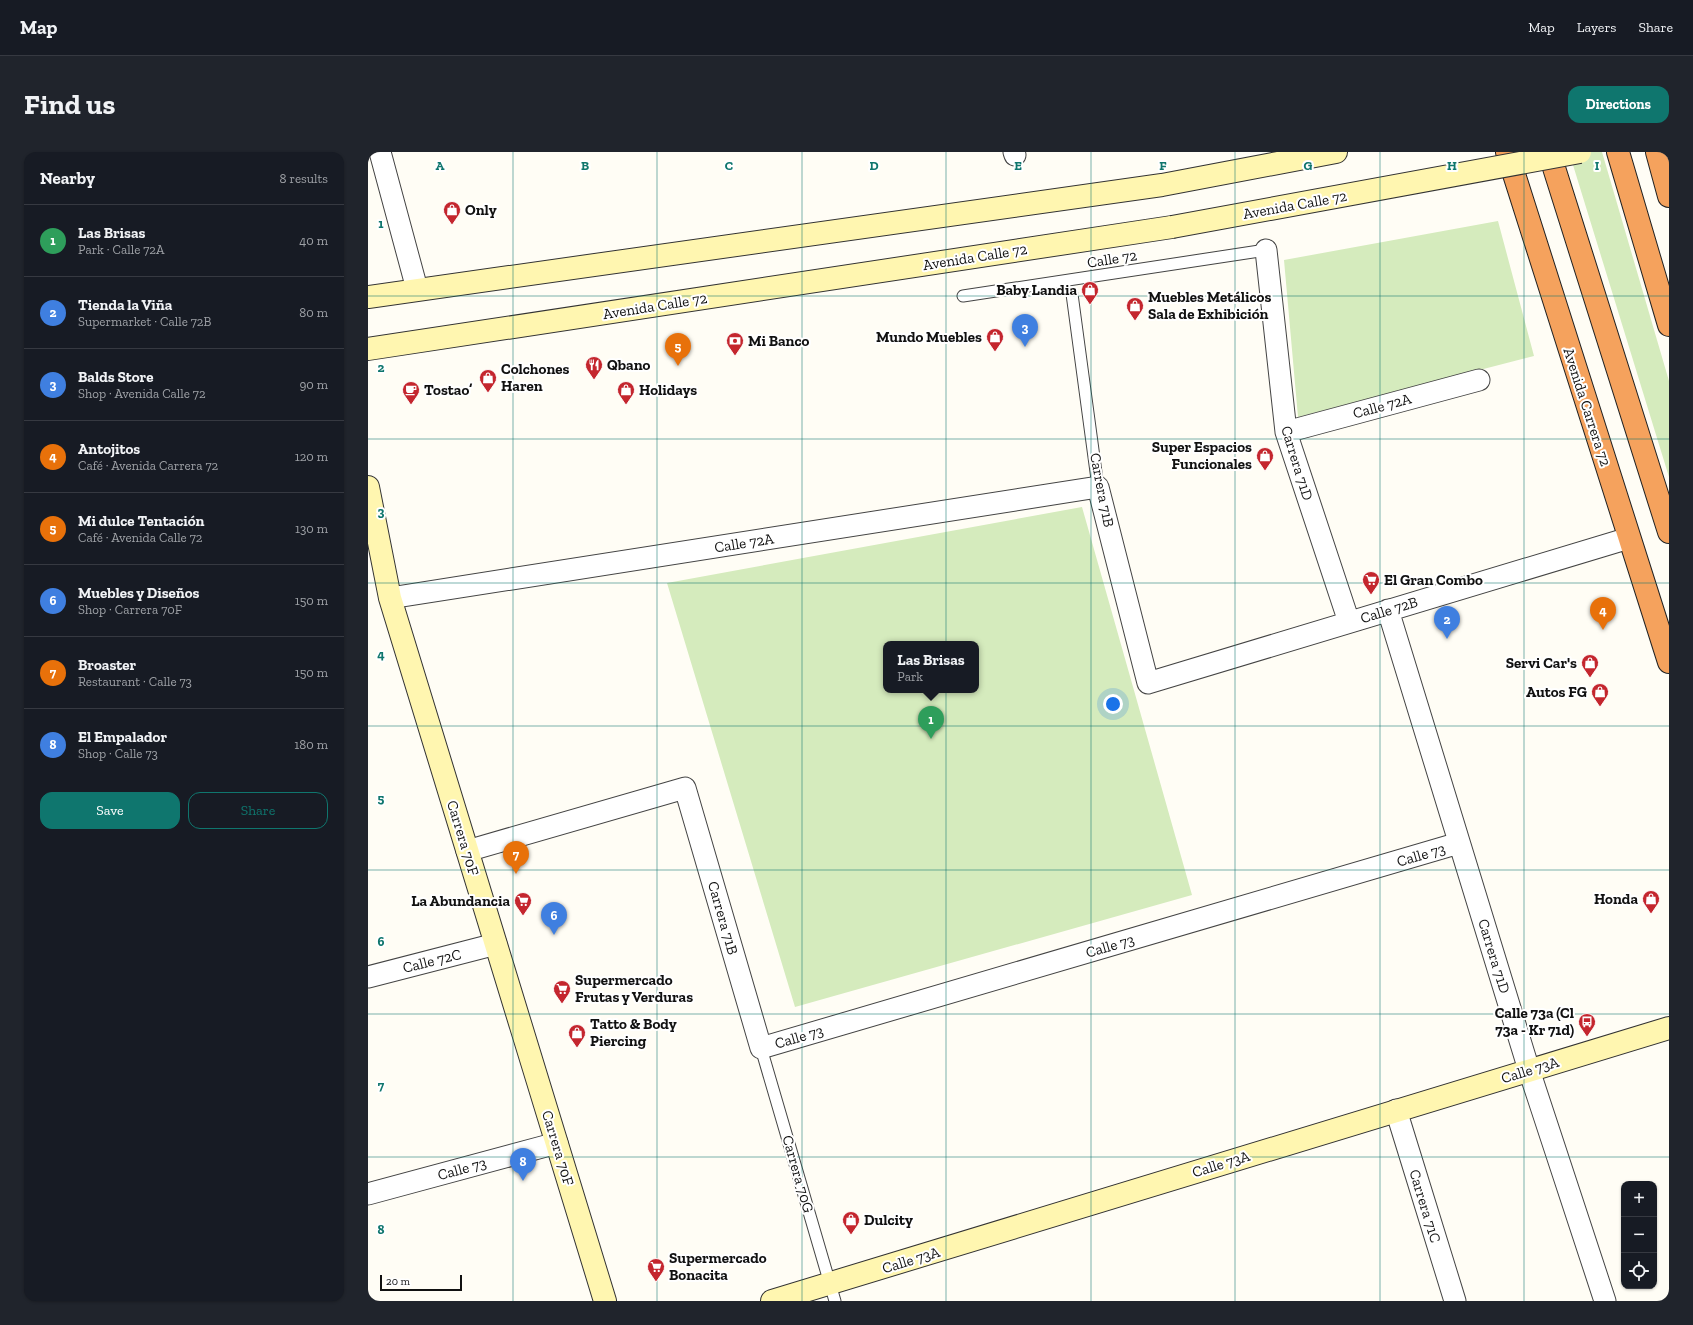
<!DOCTYPE html>
<html lang="en">
<head>
<meta charset="utf-8">
<style>
  body { margin:0; font-family:"Zilla Slab",serif; background:#20242c; color:#f1f3f6 }
  .controls { position:absolute; right:12px; bottom:12px; display:grid; overflow:hidden; border-radius:8px; box-shadow:0 1px 3px #0004 }
  .controls button { width:36px; height:36px; display:grid; place-items:center; padding:0; border:0; border-bottom:1px solid #363941; background:#171b24; color:#f1f3f6; font:20px sans-serif }
  .scale { position:absolute; left:12px; bottom:10px; width:82px; box-sizing:border-box; padding-left:4px; border:2px solid #111; border-top:0; font-size:11px; line-height:14px; white-space:nowrap; color:#111; -webkit-text-stroke:3px #fff; paint-order:stroke }
  .you { position:absolute; left:745px; top:552px; width:14px; height:14px; margin:-10px; border:3px solid #fff; border-radius:50%; background:#1a73e8; box-shadow:0 0 0 6px #1a73e833 }
  .badge { display:grid; place-items:center; width:26px; height:26px; border-radius:50%; background:#0f766e; color:#fff; font-size:13px; font-weight:700 }
  .pin { position:absolute; translate:-50% -33px; filter:drop-shadow(0 1px 2px #0008) }
  .pin::after { content:''; position:absolute; top:21px; width:14px; height:12px; background:inherit; clip-path:polygon(0 0,100% 0,50% 100%) }
  .popup { position:absolute; left:515px; top:489px; width:96px; height:52px; box-sizing:border-box; display:grid; place-content:center; border-radius:8px; background:#171b24; filter:drop-shadow(0 1px 3px #0005); font-size:13px; white-space:nowrap; color:#9ea1a6 }
  .popup b { font-size:15px; color:#f1f3f6 }
  .popup::after { content:''; position:absolute; left:50%; top:100%; margin-left:-8px; border:8px solid transparent; border-top-color:#171b24 }
  .list { margin:0; padding:0; list-style:none }
  h2 { display:flex; justify-content:space-between; align-items:center; height:52px; margin:0; padding:0 16px; font-size:17px }
  h2 small { font-size:13px; font-weight:400; color:#9ea1a6 }
  .list li { display:grid; grid-template-columns:26px 1fr auto; gap:12px; align-items:center; box-sizing:border-box; height:72px; padding:0 16px; border-top:1px solid #363941 }
  .list b { display:block; font-size:15px; white-space:nowrap }
  .list p { margin:0; font-size:13px; white-space:nowrap; color:#9ea1a6 }
  .list em { font-size:13px; font-style:normal; color:#9ea1a6 }
  .actions { display:flex; gap:8px; padding:12px 16px }
  .actions a { flex:1; padding:9px 0; border:1px solid #0f766e; border-radius:12px; text-align:center; font-size:14px; color:#0f766e }
  .actions .main { background:#0f766e; color:#fff }
  .icon { flex:none; width:22px; height:22px; fill:none; stroke:currentColor; stroke-width:2; stroke-linecap:round; stroke-linejoin:round }
  .map { position:relative; flex:none; width:1301px; height:1149px; overflow:hidden; border-radius:12px }
  header { display:flex; align-items:center; gap:24px; box-sizing:border-box; height:56px; padding:0 20px; background:#171b24; border-bottom:1px solid #363941 }
  header strong { font-size:19px }
  nav { display:flex; gap:22px; margin-inline-start:auto; font-size:14px }
  .intro { display:flex; align-items:center; justify-content:space-between; box-sizing:border-box; height:96px; padding:0 24px }
  h1 { margin:0; font-size:28px }
  .button { padding:10px 18px; border-radius:12px; background:#0f766e; color:#fff; font-size:14px; font-weight:700 }
  main { display:flex; gap:24px; padding:0 24px }
  aside { flex:1; background:#171b24; border-radius:12px; box-shadow:0 1px 3px #0004 }
  .map>svg:first-child { display:block }
  .green { fill:#d5ebbd; fill-rule:evenodd }
  .lines { fill:none; stroke-linecap:round; stroke-linejoin:round }
  .lane-casing { stroke:#444; stroke-width:13 }
  .street-casing { stroke:#444; stroke-width:23 }
  .secondary-casing { stroke:#333; stroke-width:24 }
  .highway-casing { stroke:#222; stroke-width:24 }
  .lane { stroke:#fff; stroke-width:11 }
  .street { stroke:#fff; stroke-width:21 }
  .secondary { stroke:#fff6b0; stroke-width:22 }
  .highway { stroke:#f5a25d; stroke-width:22 }
  .secondary-bridge-casing { stroke:#333; stroke-width:24; stroke-linecap:butt }
  .secondary-bridge { stroke:#fff6b0; stroke-width:22 }
  .grid { fill:none; stroke:#0f766e; stroke-width:1; stroke-opacity:0.55 }
  .labels { text-anchor:middle; stroke-width:4; stroke-linejoin:round; paint-order:stroke }
  .street-label { font-size:15px; fill:#111; stroke:#fff }
  .poi-label { font-size:15px; font-weight:bold; fill:#111; stroke:#fff; text-anchor:start }
  .grid-label { font-size:13px; text-anchor:middle; font-weight:bold; fill:#0f766e; stroke:#fff; stroke-width:4; stroke-linejoin:round; paint-order:stroke }
</style>
</head>
<body>
<header>
<strong>Map</strong>
<nav><a>Map</a><a>Layers</a><a>Share</a></nav>
</header>
<div class="intro"><h1>Find us</h1><a class="button">Directions</a></div>
<main>
<aside>
<h2>Nearby<small>8 results</small></h2>
<ul class="list">
<li><span class="badge" style="background:#2e9e5b">1</span><div><b>Las Brisas</b><p>Park · Calle 72A</p></div><em>40 m</em></li>
<li><span class="badge" style="background:#3f7fe0">2</span><div><b>Tienda la Viña</b><p>Supermarket · Calle 72B</p></div><em>80 m</em></li>
<li><span class="badge" style="background:#3f7fe0">3</span><div><b>Balds Store</b><p>Shop · Avenida Calle 72</p></div><em>90 m</em></li>
<li><span class="badge" style="background:#e8710a">4</span><div><b>Antojitos</b><p>Café · Avenida Carrera 72</p></div><em>120 m</em></li>
<li><span class="badge" style="background:#e8710a">5</span><div><b>Mi dulce Tentación</b><p>Café · Avenida Calle 72</p></div><em>130 m</em></li>
<li><span class="badge" style="background:#3f7fe0">6</span><div><b>Muebles y Diseños</b><p>Shop · Carrera 70F</p></div><em>150 m</em></li>
<li><span class="badge" style="background:#e8710a">7</span><div><b>Broaster</b><p>Restaurant · Calle 73</p></div><em>150 m</em></li>
<li><span class="badge" style="background:#3f7fe0">8</span><div><b>El Empalador</b><p>Shop · Calle 73</p></div><em>180 m</em></li>
</ul>
<div class="actions"><a class="main">Save</a><a>Share</a></div>
</aside>
<div class="map">
<svg width="1301" height="1149" viewBox="0 0 1301 1149">
  <rect width="100%" height="100%" fill="#fffdf5"/>
  <path class="green" d="M 1201,0 L 1234,0 L 1301,229 L 1301,325 Z
    M 1130,69 L 1166,204 L 930,265 L 916,108 Z
    M 714,355 L 824,743 L 427,855 L 299,431 ZM 518,492 L 608,492 L 608,538 L 518,538 Z"/>
  <g class="lines">
    <defs>
      <path id="lane" d="M 704,142 L 730,335
        M 595,144 L 898,98
        M 393,896 L 467,1149"/>
      <path id="street" d="M 12,0 L 49,137
        M 646,0 L 647,3
        M 898,98 L 918,280 L 981,470
        M 918,280 L 1111,228
        M 22,446 L 730,335 L 780,531 L 1261,386
        M 1020,458 L 1161,918 L 1237,1149
        M 99,699 L 317,636 L 393,896 L 1091,691
        M 0,825 L 128,792
        M 1028,958 L 1087,1149
        M 0,1042 L 189,991"/>
      <path id="secondary" d="M 0,145 L 794,33 L 968,0
        M 0,197 L 804,75
        M 0,335 L 22,446 L 237,1149
        M 404,1149 L 1301,876"/>
      <path id="highway" d="M 1139,0 L 1301,510
        M 1181,0 L 1301,380
        M 1250,0 L 1301,173
        M 1289,0 L 1301,44"/>
    </defs>
    <use href="#lane" class="lane-casing"/>
    <use href="#street" class="street-casing"/>
    <use href="#secondary" class="secondary-casing"/>
    <use href="#highway" class="highway-casing"/>
    <use href="#lane" class="lane"/>
    <use href="#street" class="street"/>
    <use href="#secondary" class="secondary"/>
    <use href="#highway" class="highway"/>
    <defs>
      <path id="secondary-bridge" d="M 804,75 L 1212,0"/>
    </defs>
    <use href="#secondary-bridge" class="secondary-bridge-casing"/>
    <use href="#secondary-bridge" class="secondary-bridge"/>
  </g>
  <path class="grid" d="M 145,0 L 145,1149M 289,0 L 289,1149M 434,0 L 434,1149M 578,0 L 578,1149M 723,0 L 723,1149M 867,0 L 867,1149M 1012,0 L 1012,1149M 1156,0 L 1156,1149M 0,144 L 1301,144M 0,287 L 1301,287M 0,431 L 1301,431M 0,574 L 1301,574M 0,718 L 1301,718M 0,862 L 1301,862M 0,1005 L 1301,1005"/>
  <defs>
    <symbol id="shop-pin" viewBox="-11 -11 22 30"><path d="M0 17L-7.5 6A9.5 9.5 0 1 1 7.5 6Z" fill="#c4262e" stroke="#fff"/><path d="M-5-2.5h2.3a2.7 3.5 0 0 1 5.4 0H5L5.5 6h-11ZM-1.5-2.5h3a1.5 2.3 0 0 0-3 0Z" fill="#fff"/></symbol>
    <symbol id="bank-pin" viewBox="-11 -11 22 30"><path d="M0 17L-7.5 6A9.5 9.5 0 1 1 7.5 6Z" fill="#c4262e" stroke="#fff"/><path d="M-6-4H6V4H-6ZM0-2.3a2.3 2.3 0 1 0 0 4.6a2.3 2.3 0 1 0 0-4.6Z" fill="#fff"/></symbol>
    <symbol id="restaurant-pin" viewBox="-11 -11 22 30"><path d="M0 17L-7.5 6A9.5 9.5 0 1 1 7.5 6Z" fill="#c4262e" stroke="#fff"/><path d="M-5-6h1v4h1v-4h1v4h1v-4h1v5L-1.5 .5V6h-2V.5L-5-1ZM5-6V6H3V1.5H1.5Q1.5-4 5-6Z" fill="#fff"/></symbol>
    <symbol id="cafe-pin" viewBox="-11 -11 22 30"><path d="M0 17L-7.5 6A9.5 9.5 0 1 1 7.5 6Z" fill="#c4262e" stroke="#fff"/><path d="M-5.5-4.5H6V0H3Q3 3.5 0 3.5H-2.5Q-5.5 3.5-5.5 0ZM3-3.2v2h1.7v-2ZM-6 4.5H4V6H-6Z" fill="#fff"/></symbol>
    <symbol id="supermarket-pin" viewBox="-11 -11 22 30"><path d="M0 17L-7.5 6A9.5 9.5 0 1 1 7.5 6Z" fill="#c4262e" stroke="#fff"/><path d="M-6-5.5h2.5l.6 2H6L4.5 2H-2.5L-4.4-4H-6ZM-1.5 3.2a1.3 1.3 0 1 0 .1 0ZM3 3.2a1.3 1.3 0 1 0 .1 0Z" fill="#fff"/></symbol>
    <symbol id="bus-pin" viewBox="-11 -11 22 30"><path d="M0 17L-7.5 6A9.5 9.5 0 1 1 7.5 6Z" fill="#c4262e" stroke="#fff"/><path d="M-5-6H5V4H4V6H2V4H-2V6H-4V4H-5ZM-3.5-4V0h7V-4ZM-3.5 1.2v1.5H-2V1.2ZM2 1.2v1.5H3.5V1.2Z" fill="#fff"/></symbol>
  </defs>
  <g fill-rule="evenodd">
    <use href="#shop-pin" x="74" y="48" width="20" height="27"/>
    <use href="#shop-pin" x="712" y="128" width="20" height="27"/>
    <use href="#shop-pin" x="757" y="144" width="20" height="27"/>
    <use href="#shop-pin" x="617" y="175" width="20" height="27"/>
    <use href="#bank-pin" x="357" y="179" width="20" height="27"/>
    <use href="#restaurant-pin" x="216" y="203" width="20" height="27"/>
    <use href="#shop-pin" x="110" y="216" width="20" height="27"/>
    <use href="#cafe-pin" x="33" y="228" width="20" height="27"/>
    <use href="#shop-pin" x="248" y="228" width="20" height="27"/>
    <use href="#shop-pin" x="887" y="294" width="20" height="27"/>
    <use href="#supermarket-pin" x="993" y="418" width="20" height="27"/>
    <use href="#shop-pin" x="1212" y="501" width="20" height="27"/>
    <use href="#shop-pin" x="1222" y="530" width="20" height="27"/>
    <use href="#shop-pin" x="1273" y="737" width="20" height="27"/>
    <use href="#supermarket-pin" x="145" y="739" width="20" height="27"/>
    <use href="#supermarket-pin" x="184" y="827" width="20" height="27"/>
    <use href="#bus-pin" x="1209" y="860" width="20" height="27"/>
    <use href="#shop-pin" x="199" y="871" width="20" height="27"/>
    <use href="#shop-pin" x="473" y="1058" width="20" height="27"/>
    <use href="#supermarket-pin" x="278" y="1105" width="20" height="27"/>
  </g>
  <g class="labels">
    <g class="street-label">
      <text transform="translate(927 53) rotate(-10)" y="5">Avenida Calle 72</text>
      <text transform="translate(607 105) rotate(-9)" y="5">Avenida Calle 72</text>
      <text transform="translate(744 107) rotate(-9)" y="5">Calle 72</text>
      <text transform="translate(287 154) rotate(-9)" y="5">Avenida Calle 72</text>
      <text transform="translate(1014 254) rotate(-15)" y="5">Calle 72A</text>
      <text transform="translate(1219 255) rotate(72)" y="5">Avenida Carrera 72</text>
      <text transform="translate(929 311) rotate(73)" y="5">Carrera 71D</text>
      <text transform="translate(734 338) rotate(79)" y="5">Carrera 71B</text>
      <text transform="translate(376 391) rotate(-9)" y="5">Calle 72A</text>
      <text transform="translate(1021 458) rotate(-17)" y="5">Calle 72B</text>
      <text transform="translate(95 686) rotate(73)" y="5">Carrera 70F</text>
      <text transform="translate(1053 703) rotate(-16)" y="5">Calle 73</text>
      <text transform="translate(355 766) rotate(74)" y="5">Carrera 71B</text>
      <text transform="translate(742 794) rotate(-16)" y="5">Calle 73</text>
      <text transform="translate(1126 804) rotate(73)" y="5">Carrera 71D</text>
      <text transform="translate(64 809) rotate(-14)" y="5">Calle 72C</text>
      <text transform="translate(431 885) rotate(-16)" y="5">Calle 73</text>
      <text transform="translate(1162 918) rotate(-17)" y="5">Calle 73A</text>
      <text transform="translate(190 996) rotate(73)" y="5">Carrera 70F</text>
      <text transform="translate(853 1012) rotate(-17)" y="5">Calle 73A</text>
      <text transform="translate(94 1017) rotate(-15)" y="5">Calle 73</text>
      <text transform="translate(430 1022) rotate(74)" y="5">Carrera 70G</text>
      <text transform="translate(1057 1054) rotate(73)" y="5">Carrera 71C</text>
      <text transform="translate(543 1108) rotate(-17)" y="5">Calle 73A</text>
    </g>
    <g class="poi-label">
      <text x="97" y="63">Only</text>
      <text x="709" y="143" text-anchor="end">Baby Landia</text>
      <text x="780" y="150">Muebles Metálicos<tspan x="780" dy="17">Sala de Exhibición</tspan></text>
      <text x="614" y="190" text-anchor="end">Mundo Muebles</text>
      <text x="380" y="194">Mi Banco</text>
      <text x="239" y="218">Qbano</text>
      <text x="133" y="222">Colchones<tspan x="133" dy="17">Haren</tspan></text>
      <text x="56" y="243">Tostao’</text>
      <text x="271" y="243">Holidays</text>
      <text x="884" y="300" text-anchor="end">Super Espacios<tspan x="884" dy="17">Funcionales</tspan></text>
      <text x="1016" y="433">El Gran Combo</text>
      <text x="1209" y="516" text-anchor="end">Servi Car's</text>
      <text x="1219" y="545" text-anchor="end">Autos FG</text>
      <text x="1270" y="752" text-anchor="end">Honda</text>
      <text x="142" y="754" text-anchor="end">La Abundancia</text>
      <text x="207" y="833">Supermercado<tspan x="207" dy="17">Frutas y Verduras</tspan></text>
      <text x="1206" y="866" text-anchor="end">Calle 73a (Cl<tspan x="1206" dy="17">73a - Kr 71d)</tspan></text>
      <text x="222" y="877">Tatto &amp; Body<tspan x="222" dy="17">Piercing</tspan></text>
      <text x="496" y="1073">Dulcity</text>
      <text x="301" y="1111">Supermercado<tspan x="301" dy="17">Bonacita</tspan></text>
    </g>
  </g>
  <g class="grid-label">
    <text x="72" y="18">A</text>
    <text x="217" y="18">B</text>
    <text x="361" y="18">C</text>
    <text x="506" y="18">D</text>
    <text x="650" y="18">E</text>
    <text x="795" y="18">F</text>
    <text x="940" y="18">G</text>
    <text x="1084" y="18">H</text>
    <text x="1229" y="18">I</text>
    <text x="13" y="76">1</text>
    <text x="13" y="220">2</text>
    <text x="13" y="364">3</text>
    <text x="13" y="507">4</text>
    <text x="13" y="651">5</text>
    <text x="13" y="794">6</text>
    <text x="13" y="938">7</text>
    <text x="13" y="1082">8</text>
  </g>
</svg>
<div class="controls">
<button>+</button>
<button>−</button>
<button><svg class="icon" aria-label="locate" viewBox="0 0 24 24"><circle cx="12" cy="12" r="6"/><path d="M12 2v4M12 18v4M2 12h4M18 12h4"/></svg></button>
</div>
<div class="scale">20 m</div>
<div class="you"></div>
<div class="pin badge" style="left:563px;top:587px;background:#2e9e5b">1</div>
<div class="popup"><b>Las Brisas</b>Park</div>
<div class="pin badge" style="left:1079px;top:487px;background:#3f7fe0">2</div>
<div class="pin badge" style="left:657px;top:195px;background:#3f7fe0">3</div>
<div class="pin badge" style="left:1235px;top:478px;background:#e8710a">4</div>
<div class="pin badge" style="left:310px;top:214px;background:#e8710a">5</div>
<div class="pin badge" style="left:186px;top:783px;background:#3f7fe0">6</div>
<div class="pin badge" style="left:148px;top:722px;background:#e8710a">7</div>
<div class="pin badge" style="left:155px;top:1029px;background:#3f7fe0">8</div>
</div>
</main>
</body>
</html>
